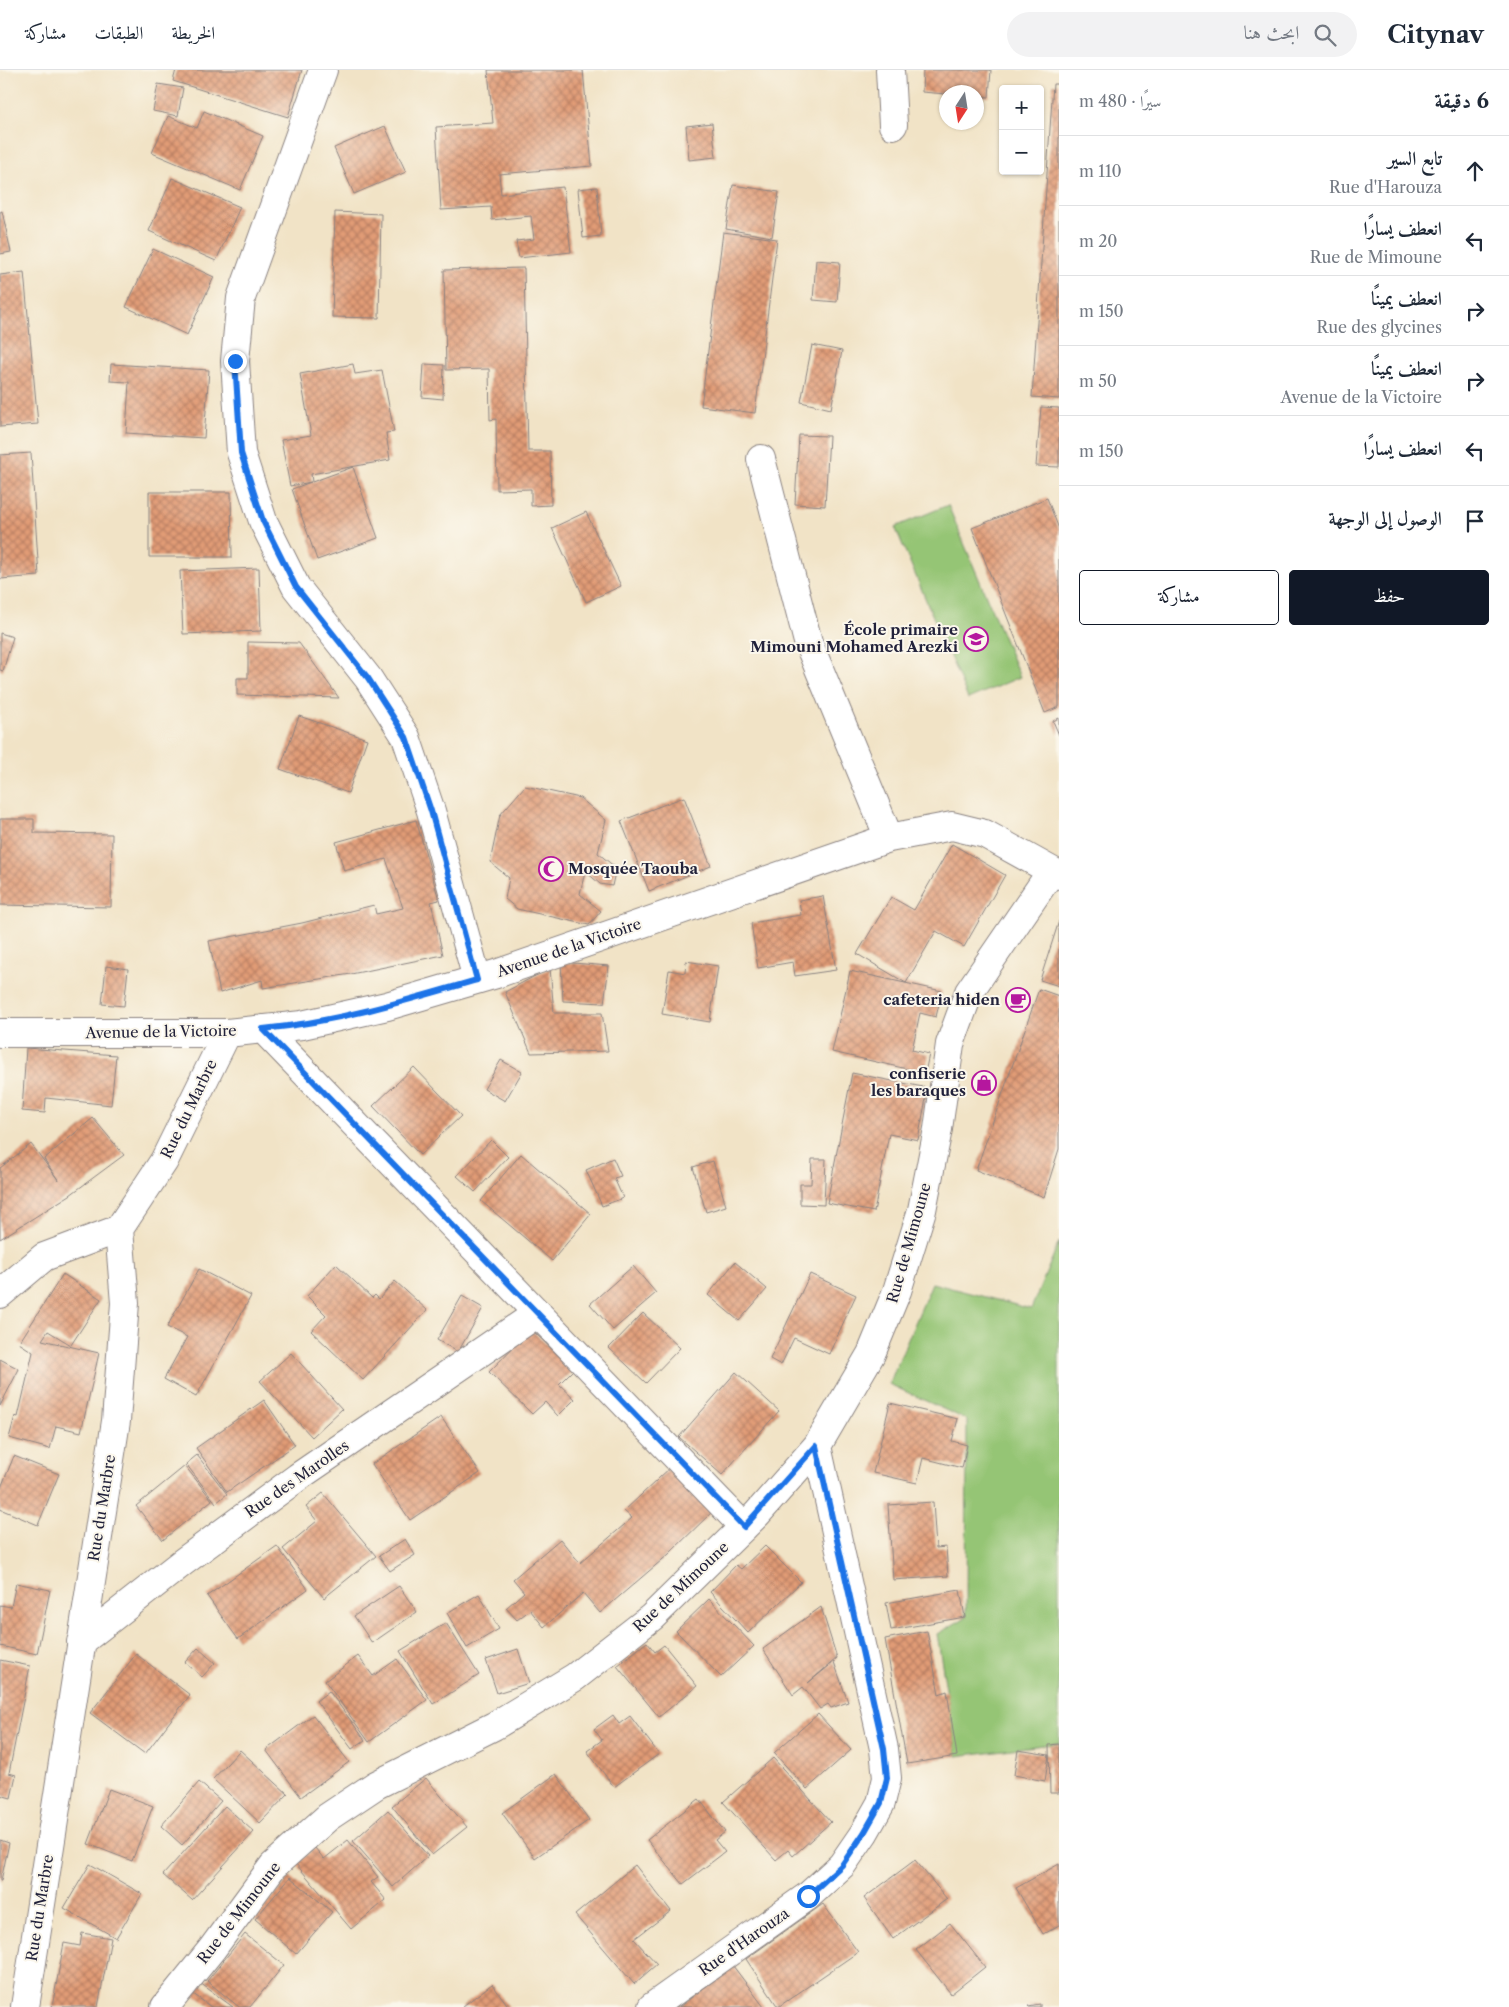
<!DOCTYPE html>
<html lang="ar">
<head>
<meta charset="utf-8">
<style>
  body { margin:0; font-family:"Libre Caslon Text",Amiri,serif; background:#f2f2f3; color:#1f2937; direction:rtl }
  .controls { position:absolute; right:15px; top:15px; display:grid; overflow:hidden; border-radius:5px; box-shadow:0 1px 4px #0004 }
  .controls button { width:45px; height:45px; display:grid; place-items:center; padding:0; border:0; border-bottom:1px solid #e0e1e3; background:#fff; color:#1f2937; font:25px sans-serif }
  .compass { position:absolute; left:939px; top:15px; width:45px; height:45px; border-radius:50%; background:#fff; box-shadow:0 1px 4px #0004; rotate:192deg }
  .stop { position:absolute; width:15px; height:15px; margin:-11px; border:4px solid #1a73e8; border-radius:50%; background:#fff }
  .stop.end { background:#1a73e8; border-color:#fff; box-shadow:0 1px 5px #0008 }
  .list { margin:0; padding:0; list-style:none }
  h2 { display:flex; justify-content:space-between; align-items:center; height:65px; margin:0; padding:0 20px; font-size:21px }
  h2 small { font-size:16px; font-weight:400; color:#747a83 }
  .list li { display:grid; grid-template-columns:32px 1fr auto; gap:15px; align-items:center; box-sizing:border-box; height:70px; padding:0 20px; border-top:1px solid #e0e1e3 }
  .list b { display:block; font-size:19px; white-space:nowrap }
  .list p { margin:0; font-size:16px; white-space:nowrap; color:#747a83 }
  .list em { font-size:16px; font-style:normal; color:#747a83 }
  .actions { display:flex; gap:10px; padding:15px 20px }
  .actions a { flex:1; padding:11px 0; border:1px solid #111827; border-radius:5px; text-align:center; font-size:18px; color:#111827 }
  .actions .main { background:#111827; color:#fff }
  .icon { flex:none; width:28px; height:28px; fill:none; stroke:currentColor; stroke-width:2; stroke-linecap:round; stroke-linejoin:round }
  .map { position:relative; flex:none; width:1059px; height:1937px; overflow:hidden; direction:ltr }
  header { display:flex; align-items:center; gap:30px; box-sizing:border-box; height:70px; padding:0 25px; background:#fff; border-bottom:1px solid #e0e1e3 }
  header strong { font-size:24px }
  nav { display:flex; gap:28px; margin-inline-start:auto; font-size:18px }
  .search { width:350px; height:45px; background:#f2f2f3; display:flex; align-items:center; gap:12px; box-sizing:border-box; padding:0 18px; border-radius:28px; color:#747a83; font-size:19px }
  main { display:flex }
  aside { flex:1; background:#fff }
  .map>svg:first-child { display:block }
  .pitch { fill:#95c574; stroke:#5c7458 }
  .building { fill:url(#building-cross-hatch) }
  .lines { fill:none; stroke-linecap:round; stroke-linejoin:round }
  .minor-casing { stroke:#8a8280; stroke-width:30 }
  .minor { stroke:#fff; stroke-width:28 }
  .route { stroke:#1a73e8; stroke-width:6 }
  .labels { text-anchor:middle; stroke-width:4; stroke-linejoin:round; paint-order:stroke }
  .poi-label { font-size:15px; font-weight:bold; fill:#22223b; stroke:#fbf7ec; text-anchor:end }
  .street-label { font-size:15px; fill:#22223b; stroke:#fbf7ec }
</style>
</head>
<body>
<header>
<strong>Citynav</strong>
<div class="search"><svg class="icon" aria-label="search" viewBox="0 0 24 24"><circle cx="10" cy="10" r="6"/><path d="M15 15l6 6"/></svg>ابحث هنا</div>
<nav><a>الخريطة</a><a>الطبقات</a><a>مشاركة</a></nav>
</header>
<main>
<aside>
<h2>6 دقيقة<small>سيرًا · 480 m</small></h2>
<ul class="list">
<li><svg class="icon" aria-label="ahead" viewBox="0 0 24 24"><path d="M12 20V5M6 11l6-6 6 6"/></svg><div><b>تابع السير</b><p>Rue d'Harouza</p></div><em>110 m</em></li>
<li><svg class="icon" aria-label="left" viewBox="0 0 24 24"><path d="M17 20v-9H6M10 6l-5 5 5 5"/></svg><div><b>انعطف يسارًا</b><p>Rue de Mimoune</p></div><em>20 m</em></li>
<li><svg class="icon" aria-label="right" viewBox="0 0 24 24"><path d="M7 20v-9h11M14 6l5 5-5 5"/></svg><div><b>انعطف يمينًا</b><p>Rue des glycines</p></div><em>150 m</em></li>
<li><svg class="icon" aria-label="right" viewBox="0 0 24 24"><path d="M7 20v-9h11M14 6l5 5-5 5"/></svg><div><b>انعطف يمينًا</b><p>Avenue de la Victoire</p></div><em>50 m</em></li>
<li><svg class="icon" aria-label="left" viewBox="0 0 24 24"><path d="M17 20v-9H6M10 6l-5 5 5 5"/></svg><div><b>انعطف يسارًا</b></div><em>150 m</em></li>
<li><svg class="icon" aria-label="arrive" viewBox="0 0 24 24"><path d="M6 21V4h12l-3 4 3 4H6"/></svg><div><b>الوصول إلى الوجهة</b></div></li>
</ul>
<div class="actions"><a class="main">حفظ</a><a>مشاركة</a></div>
</aside>
<div class="map">
<svg width="1059" height="1937" viewBox="0 0 1059 1937">
  <defs>
    <pattern id="building-cross-hatch" width="8" height="8" patternUnits="userSpaceOnUse" patternTransform="scale(1.25)"><rect width="8" height="8" fill="#e19b76"/><path d="M0 0l8 8M0 8l8-8" fill="none" stroke="#b67e62"/></pattern>
  </defs>
  <rect width="100%" height="100%" fill="#fbf7ec"/>
  <filter id="ink" filterUnits="userSpaceOnUse"><feTurbulence type="fractalNoise" baseFrequency=".02" numOctaves="2"/><feDisplacementMap in="SourceGraphic" scale="10" xChannelSelector="R" yChannelSelector="G"/><feConvolveMatrix kernelMatrix="1 2 1 2 8 2 1 2 1" color-interpolation-filters="sRGB"/></filter>
  <filter id="wash" filterUnits="userSpaceOnUse"><feTurbulence type="fractalNoise" baseFrequency=".0096" numOctaves="4" result="noise"/><feDisplacementMap in="SourceGraphic" scale="20" xChannelSelector="R" yChannelSelector="G"/><feGaussianBlur stdDeviation="1.12" result="paint"/><feColorMatrix in="noise" values="0 0 0 0 0 0 0 0 0 0 0 0 0 0 0 0 0 1.4 0 .05"/><feComposite in="paint" operator="in"/></filter>
  <g filter="url(#wash)">
    <rect width="100%" height="100%" fill="#f1e3c6"/>
    <path class="pitch" d="M 948,435 L 1020,607 L 968,629 L 895,457 Z
      M 1059,1172 L 1059,1673 L 957,1686 L 937,1564 L 966,1547 L 967,1350 L 889,1314 L 932,1213 L 1031,1239 Z"/>
    <g id="blocks">
      <path class="building" d="M 176,0 L 302,0 L 288,47 L 173,11 Z
        M 488,0 L 583,0 L 592,96 L 499,104 L 501,124 L 563,117 L 571,182 L 519,188 L 516,171 L 534,169 L 531,146 L 492,150 L 491,137 L 441,140 L 436,57 L 493,53 Z
        M 923,0 L 991,0 L 989,27 L 976,26 L 976,22 L 946,22 L 946,24 L 922,22 Z
        M 158,14 L 183,18 L 178,46 L 153,41 Z
        M 1053,14 L 1059,14 L 1059,329 L 1032,327 Z
        M 204,41 L 263,66 L 240,120 L 152,83 L 168,46 L 197,58 Z
        M 712,53 L 716,87 L 689,90 L 686,56 Z
        M 385,56 L 406,102 L 354,124 L 334,78 Z
        M 172,108 L 240,137 L 216,191 L 149,161 Z
        M 733,115 L 779,122 L 772,167 L 726,159 Z
        M 597,117 L 601,166 L 583,168 L 578,119 Z
        M 2,141 L 11,182 L 0,184 L 0,142 Z
        M 335,142 L 381,144 L 379,248 L 332,247 Z
        M 723,162 L 777,169 L 755,343 L 701,336 Z
        M 153,179 L 214,207 L 187,265 L 126,237 Z
        M 816,190 L 840,192 L 837,232 L 813,230 Z
        M 524,198 L 528,381 L 550,381 L 551,435 L 531,436 L 531,419 L 497,420 L 496,349 L 490,350 L 489,299 L 446,300 L 444,200 Z
        M 24,202 L 38,354 L 0,357 L 0,205 Z
        M 812,275 L 842,281 L 831,339 L 801,332 Z
        M 111,294 L 209,300 L 204,368 L 126,363 L 129,312 L 110,311 Z
        M 353,294 L 355,304 L 382,300 L 394,362 L 386,363 L 390,390 L 311,404 L 312,412 L 353,397 L 378,468 L 317,490 L 292,419 L 311,412 L 290,416 L 281,370 L 311,365 L 300,304 Z
        M 424,294 L 444,295 L 443,329 L 422,327 Z
        M 1041,337 L 1059,338 L 1059,397 L 1036,396 Z
        M 799,365 L 829,366 L 825,436 L 795,434 Z
        M 31,383 L 39,506 L 0,509 L 0,385 Z
        M 149,422 L 231,422 L 232,487 L 149,487 Z
        M 1047,428 L 1059,459 L 1059,637 L 1045,643 L 972,458 Z
        M 586,442 L 621,516 L 586,532 L 552,458 Z
        M 259,498 L 261,561 L 183,564 L 180,501 Z
        M 0,563 L 13,567 L 3,601 L 0,600 Z
        M 248,572 L 299,573 L 339,628 L 237,625 L 237,608 L 248,608 Z
        M 299,646 L 367,669 L 348,723 L 280,699 Z
        M 1059,648 L 1059,665 L 1053,651 Z
        M 525,716 L 580,728 L 606,750 L 598,783 L 616,798 L 612,816 L 600,814 L 585,801 L 580,824 L 601,841 L 589,855 L 517,839 L 505,829 L 509,808 L 490,792 L 500,745 Z
        M 684,727 L 711,796 L 649,821 L 621,751 Z
        M 0,749 L 34,749 L 34,763 L 112,764 L 111,837 L 0,835 Z
        M 416,750 L 439,830 L 431,832 L 443,885 L 351,904 L 263,918 L 262,910 L 220,923 L 209,871 L 302,853 L 374,835 L 376,844 L 403,838 L 386,789 L 344,801 L 336,772 Z
        M 952,774 L 1005,805 L 964,877 L 936,861 L 906,913 L 857,884 L 891,827 L 914,840 Z
        M 823,826 L 836,900 L 795,906 L 793,892 L 758,898 L 751,853 L 801,845 L 799,830 Z
        M 1059,851 L 1059,916 L 1040,910 Z
        M 686,891 L 718,896 L 710,952 L 662,944 L 669,900 L 685,903 Z
        M 561,892 L 609,896 L 604,933 L 563,931 Z
        M 106,896 L 128,899 L 124,936 L 102,934 Z
        M 550,898 L 554,943 L 602,943 L 608,981 L 531,983 L 505,922 Z
        M 850,901 L 942,921 L 936,947 L 920,943 L 912,980 L 929,984 L 925,1003 L 832,982 Z
        M 1039,919 L 1059,926 L 1059,1079 L 1044,1127 L 976,1100 Z
        M 26,978 L 116,985 L 111,1035 L 46,1028 L 45,1043 L 22,1041 Z
        M 501,990 L 522,1002 L 505,1031 L 484,1019 Z
        M 414,997 L 461,1046 L 420,1085 L 373,1036 Z
        M 852,1003 L 928,1018 L 918,1070 L 889,1064 L 874,1142 L 827,1133 Z
        M 93,1048 L 124,1085 L 70,1125 L 0,1169 L 0,1098 L 31,1074 L 59,1111 L 44,1089 Z
        M 491,1070 L 508,1087 L 475,1122 L 457,1106 Z
        M 521,1084 L 591,1144 L 552,1191 L 481,1131 Z
        M 613,1088 L 621,1106 L 614,1108 L 623,1128 L 602,1136 L 586,1100 Z
        M 812,1089 L 826,1089 L 824,1135 L 800,1134 L 800,1114 L 811,1114 Z
        M 713,1091 L 726,1136 L 706,1142 L 693,1097 Z
        M 735,1192 L 767,1219 L 739,1251 L 708,1225 Z
        M 336,1194 L 372,1228 L 375,1225 L 379,1229 L 395,1211 L 427,1240 L 363,1310 L 311,1261 L 326,1245 L 307,1226 Z
        M 633,1196 L 656,1223 L 613,1260 L 590,1234 Z
        M 199,1199 L 251,1226 L 196,1327 L 164,1309 L 187,1267 L 167,1257 Z
        M 63,1204 L 101,1229 L 71,1275 L 48,1261 L 42,1270 L 99,1283 L 81,1362 L 56,1356 L 50,1379 L 9,1368 L 15,1346 L 18,1347 L 33,1282 L 19,1273 Z
        M 810,1204 L 856,1225 L 829,1284 L 794,1268 L 781,1295 L 770,1289 Z
        M 462,1226 L 483,1238 L 458,1282 L 437,1270 Z
        M 643,1243 L 680,1278 L 646,1313 L 609,1278 Z
        M 531,1259 L 573,1300 L 559,1314 L 575,1329 L 558,1346 L 545,1332 L 532,1344 L 489,1302 Z
        M 291,1283 L 342,1339 L 312,1367 L 260,1311 Z
        M 0,1289 L 19,1299 L 0,1336 Z
        M 736,1302 L 779,1341 L 722,1405 L 679,1367 Z
        M 264,1330 L 295,1375 L 227,1422 L 196,1378 Z
        M 890,1333 L 958,1349 L 952,1371 L 967,1375 L 962,1398 L 923,1388 L 917,1413 L 873,1403 Z
        M 441,1347 L 480,1403 L 410,1450 L 372,1394 Z
        M 197,1385 L 227,1424 L 216,1433 L 186,1394 Z
        M 14,1386 L 59,1404 L 38,1455 L 0,1439 L 0,1420 Z
        M 674,1394 L 716,1438 L 669,1484 L 600,1543 L 583,1523 L 544,1557 L 530,1540 L 517,1550 L 506,1538 L 524,1522 L 513,1509 L 560,1469 L 580,1493 L 632,1448 L 624,1441 Z
        M 185,1396 L 212,1430 L 163,1470 L 136,1436 Z
        M 323,1423 L 376,1486 L 324,1528 L 283,1479 L 317,1451 L 306,1437 Z
        M 933,1432 L 936,1478 L 946,1477 L 948,1506 L 893,1510 L 888,1435 Z
        M 405,1469 L 415,1485 L 390,1501 L 379,1486 Z
        M 277,1476 L 308,1519 L 238,1569 L 207,1526 Z
        M 765,1476 L 801,1512 L 748,1563 L 710,1522 L 736,1495 L 741,1499 Z
        M 16,1513 L 50,1520 L 37,1584 L 0,1576 L 0,1535 L 11,1537 Z
        M 399,1516 L 417,1542 L 372,1573 L 354,1546 Z
        M 960,1520 L 965,1547 L 891,1560 L 886,1533 Z
        M 479,1524 L 499,1559 L 467,1578 L 447,1543 Z
        M 709,1529 L 754,1576 L 721,1607 L 676,1561 Z
        M 821,1537 L 837,1588 L 808,1613 L 834,1592 L 848,1632 L 831,1638 L 828,1634 L 820,1639 L 803,1617 L 793,1625 L 763,1579 Z
        M 446,1553 L 479,1605 L 433,1634 L 400,1581 Z
        M 927,1561 L 939,1624 L 947,1621 L 957,1686 L 907,1694 L 885,1569 Z
        M 647,1572 L 655,1582 L 664,1575 L 697,1616 L 659,1647 L 617,1596 Z
        M 198,1578 L 215,1593 L 202,1607 L 185,1592 Z
        M 518,1579 L 529,1613 L 497,1623 L 486,1590 Z
        M 136,1584 L 190,1625 L 145,1684 L 90,1643 Z
        M 358,1586 L 373,1606 L 397,1589 L 427,1630 L 369,1672 L 325,1611 Z
        M 0,1590 L 30,1596 L 9,1703 L 16,1705 L 11,1728 L 0,1725 Z
        M 329,1621 L 365,1670 L 352,1679 L 316,1631 Z
        M 818,1644 L 851,1680 L 807,1719 L 774,1683 Z
        M 313,1645 L 349,1692 L 301,1727 L 266,1680 Z
        M 613,1645 L 619,1654 L 630,1646 L 659,1684 L 614,1717 L 587,1681 L 602,1670 L 594,1659 Z
        M 1059,1674 L 1059,1723 L 1050,1723 L 1049,1675 Z
        M 240,1680 L 288,1724 L 260,1753 L 213,1709 Z
        M 1018,1680 L 1049,1685 L 1045,1711 L 1014,1705 Z
        M 773,1688 L 831,1752 L 793,1786 L 788,1780 L 776,1790 L 723,1732 Z
        M 556,1704 L 589,1750 L 535,1788 L 502,1743 Z
        M 426,1708 L 467,1757 L 432,1785 L 392,1736 Z
        M 199,1712 L 221,1731 L 182,1775 L 161,1756 Z
        M 109,1719 L 153,1736 L 132,1791 L 88,1774 Z
        M 699,1729 L 725,1762 L 715,1770 L 725,1782 L 683,1814 L 647,1770 Z
        M 225,1736 L 254,1762 L 192,1830 L 163,1805 Z
        M 388,1740 L 428,1786 L 393,1817 L 353,1771 Z
        M 0,1770 L 9,1773 L 1,1811 L 0,1811 Z
        M 348,1770 L 378,1807 L 371,1812 L 386,1830 L 351,1859 L 296,1794 L 315,1778 L 324,1789 Z
        M 915,1790 L 947,1829 L 893,1869 L 864,1828 Z
        M 90,1794 L 142,1824 L 116,1868 L 64,1838 Z
        M 1059,1794 L 1059,1855 L 1043,1864 L 1016,1818 Z
        M 635,1795 L 671,1841 L 634,1869 L 657,1894 L 634,1914 L 575,1845 Z
        M 290,1807 L 332,1842 L 296,1884 L 255,1849 Z
        M 823,1834 L 858,1882 L 778,1937 L 746,1889 Z
        M 950,1853 L 985,1897 L 951,1924 L 916,1880 Z
        M 82,1863 L 111,1868 L 98,1937 L 52,1937 L 64,1873 L 80,1876 Z
        M 245,1864 L 284,1895 L 250,1937 L 239,1937 L 207,1911 Z
        M 733,1896 L 764,1937 L 679,1937 Z
        M 200,1913 L 233,1937 L 211,1937 L 192,1923 Z
        M 492,1914 L 509,1937 L 464,1937 L 463,1936 Z
        M 1040,1934 L 1040,1937 L 1029,1937 L 1028,1936 Z"/>
    </g>
  </g>
  <g filter="url(#ink)">
    <use href="#blocks" fill-opacity="0" stroke="#8a8280" stroke-width="1"/>
    <g class="lines">
      <defs>
        <path id="minor" d="M 323,0 L 241,228 L 235,291 L 241,383 L 263,451 L 296,517 L 368,608 L 406,667 L 431,741 L 477,909
          M 890,0 L 893,55
          M 761,389 L 808,572 L 889,768
          M 263,959 L 744,1457
          M 0,963 L 227,963 L 302,955 L 387,936 L 496,904 L 889,768 L 952,756 L 985,764 L 1059,805
          M 0,1224 L 44,1187 L 119,1159
          M 81,1572 L 183,1492 L 298,1407 L 538,1243
          M 25,1937 L 116,1351 L 125,1233 L 119,1159 L 164,1091 L 227,963
          M 165,1937 L 212,1879 L 273,1796 L 328,1747 L 376,1715 L 494,1656 L 575,1607 L 652,1547 L 757,1444 L 817,1376 L 871,1284 L 897,1221 L 922,1140 L 938,1059 L 950,974 L 969,922 L 1051,802
          M 652,1937 L 808,1826 L 842,1795 L 864,1763 L 881,1733 L 887,1708 L 884,1679 L 817,1376"/>
      </defs>
      <use href="#minor" class="minor-casing"/>
      <use href="#minor" class="minor"/>
    </g>
  </g>
  <g class="lines" filter="url(#ink)">
    <path class="route" d="M 235,291 L 241,383 L 263,451 L 296,517 L 368,608 L 406,667 L 431,741 L 477,910 C 406,931 336,952 263,959 L 744,1457 L 816,1376 L 884,1679 L 887,1708 L 881,1733 L 864,1763 L 842,1795 L 808,1826"/>
  </g>
  <defs>
    <symbol id="school-ring" viewBox="-11 -11 22 22"><circle r="9.5" fill="#fbf7ec" stroke="#b5179e" stroke-width="1.5"/><path d="M0-5L7-2L0 1L-7-2ZM-4 1L0 2.5L4 1V4Q0 6-4 4Z" fill="#b5179e"/></symbol>
    <symbol id="mosque-ring" viewBox="-11 -11 22 22"><circle r="9.5" fill="#fbf7ec" stroke="#b5179e" stroke-width="1.5"/><path d="M3.5-4.9A6 6 0 1 0 3.5 4.9A5 5 0 1 1 3.5-4.9Z" fill="#b5179e"/></symbol>
    <symbol id="cafe-ring" viewBox="-11 -11 22 22"><circle r="9.5" fill="#fbf7ec" stroke="#b5179e" stroke-width="1.5"/><path d="M-5.5-4.5H6V0H3Q3 3.5 0 3.5H-2.5Q-5.5 3.5-5.5 0ZM3-3.2v2h1.7v-2ZM-6 4.5H4V6H-6Z" fill="#b5179e"/></symbol>
    <symbol id="shop-ring" viewBox="-11 -11 22 22"><circle r="9.5" fill="#fbf7ec" stroke="#b5179e" stroke-width="1.5"/><path d="M-5-2.5h2.3a2.7 3.5 0 0 1 5.4 0H5L5.5 6h-11ZM-1.5-2.5h3a1.5 2.3 0 0 0-3 0Z" fill="#b5179e"/></symbol>
  </defs>
  <g fill-rule="evenodd">
    <use href="#school-ring" x="962" y="555" width="28" height="28"/>
    <use href="#mosque-ring" x="537" y="785" width="28" height="28"/>
    <use href="#cafe-ring" x="1004" y="916" width="28" height="28"/>
    <use href="#shop-ring" x="970" y="999" width="28" height="28"/>
  </g>
  <g class="labels">
    <g class="poi-label">
      <text x="958" y="565">École primaire<tspan x="958" dy="17">Mimouni Mohamed Arezki</tspan></text>
      <text x="568" y="804" text-anchor="start">Mosquée Taouba</text>
      <text x="1000" y="935">cafeteria hiden</text>
      <text x="966" y="1009">confiserie<tspan x="966" dy="17">les baraques</tspan></text>
    </g>
    <g class="street-label">
      <text transform="translate(569 878) rotate(-19)" y="5">Avenue de la Victoire</text>
      <text transform="translate(161 962) rotate(-1)" y="5">Avenue de la Victoire</text>
      <text transform="translate(189 1039) rotate(-64)" y="5">Rue du Marbre</text>
      <text transform="translate(909 1173) rotate(-74)" y="5">Rue de Mimoune</text>
      <text transform="translate(297 1409) rotate(-35)" y="5">Rue des Marolles</text>
      <text transform="translate(102 1438) rotate(-81)" y="5">Rue du Marbre</text>
      <text transform="translate(681 1517) rotate(-43)" y="5">Rue de Mimoune</text>
      <text transform="translate(40 1838) rotate(-81)" y="5">Rue du Marbre</text>
      <text transform="translate(239 1843) rotate(-52)" y="5">Rue de Mimoune</text>
      <text transform="translate(744 1872) rotate(-35)" y="5">Rue d'Harouza</text>
    </g>
  </g>
</svg>
<div class="controls">
<button>+</button>
<button>−</button>
</div>
<svg class="compass" viewBox="-18 -18 36 36"><path d="M0-13l5 13h-10z" fill="#e53935"/><path d="M0 13l5-13h-10z" fill="#747a83"/></svg>
<div class="stop" style="left:808px;top:1826px"></div>
<div class="stop end" style="left:235px;top:291px"></div>
</div>
</main>
</body>
</html>
